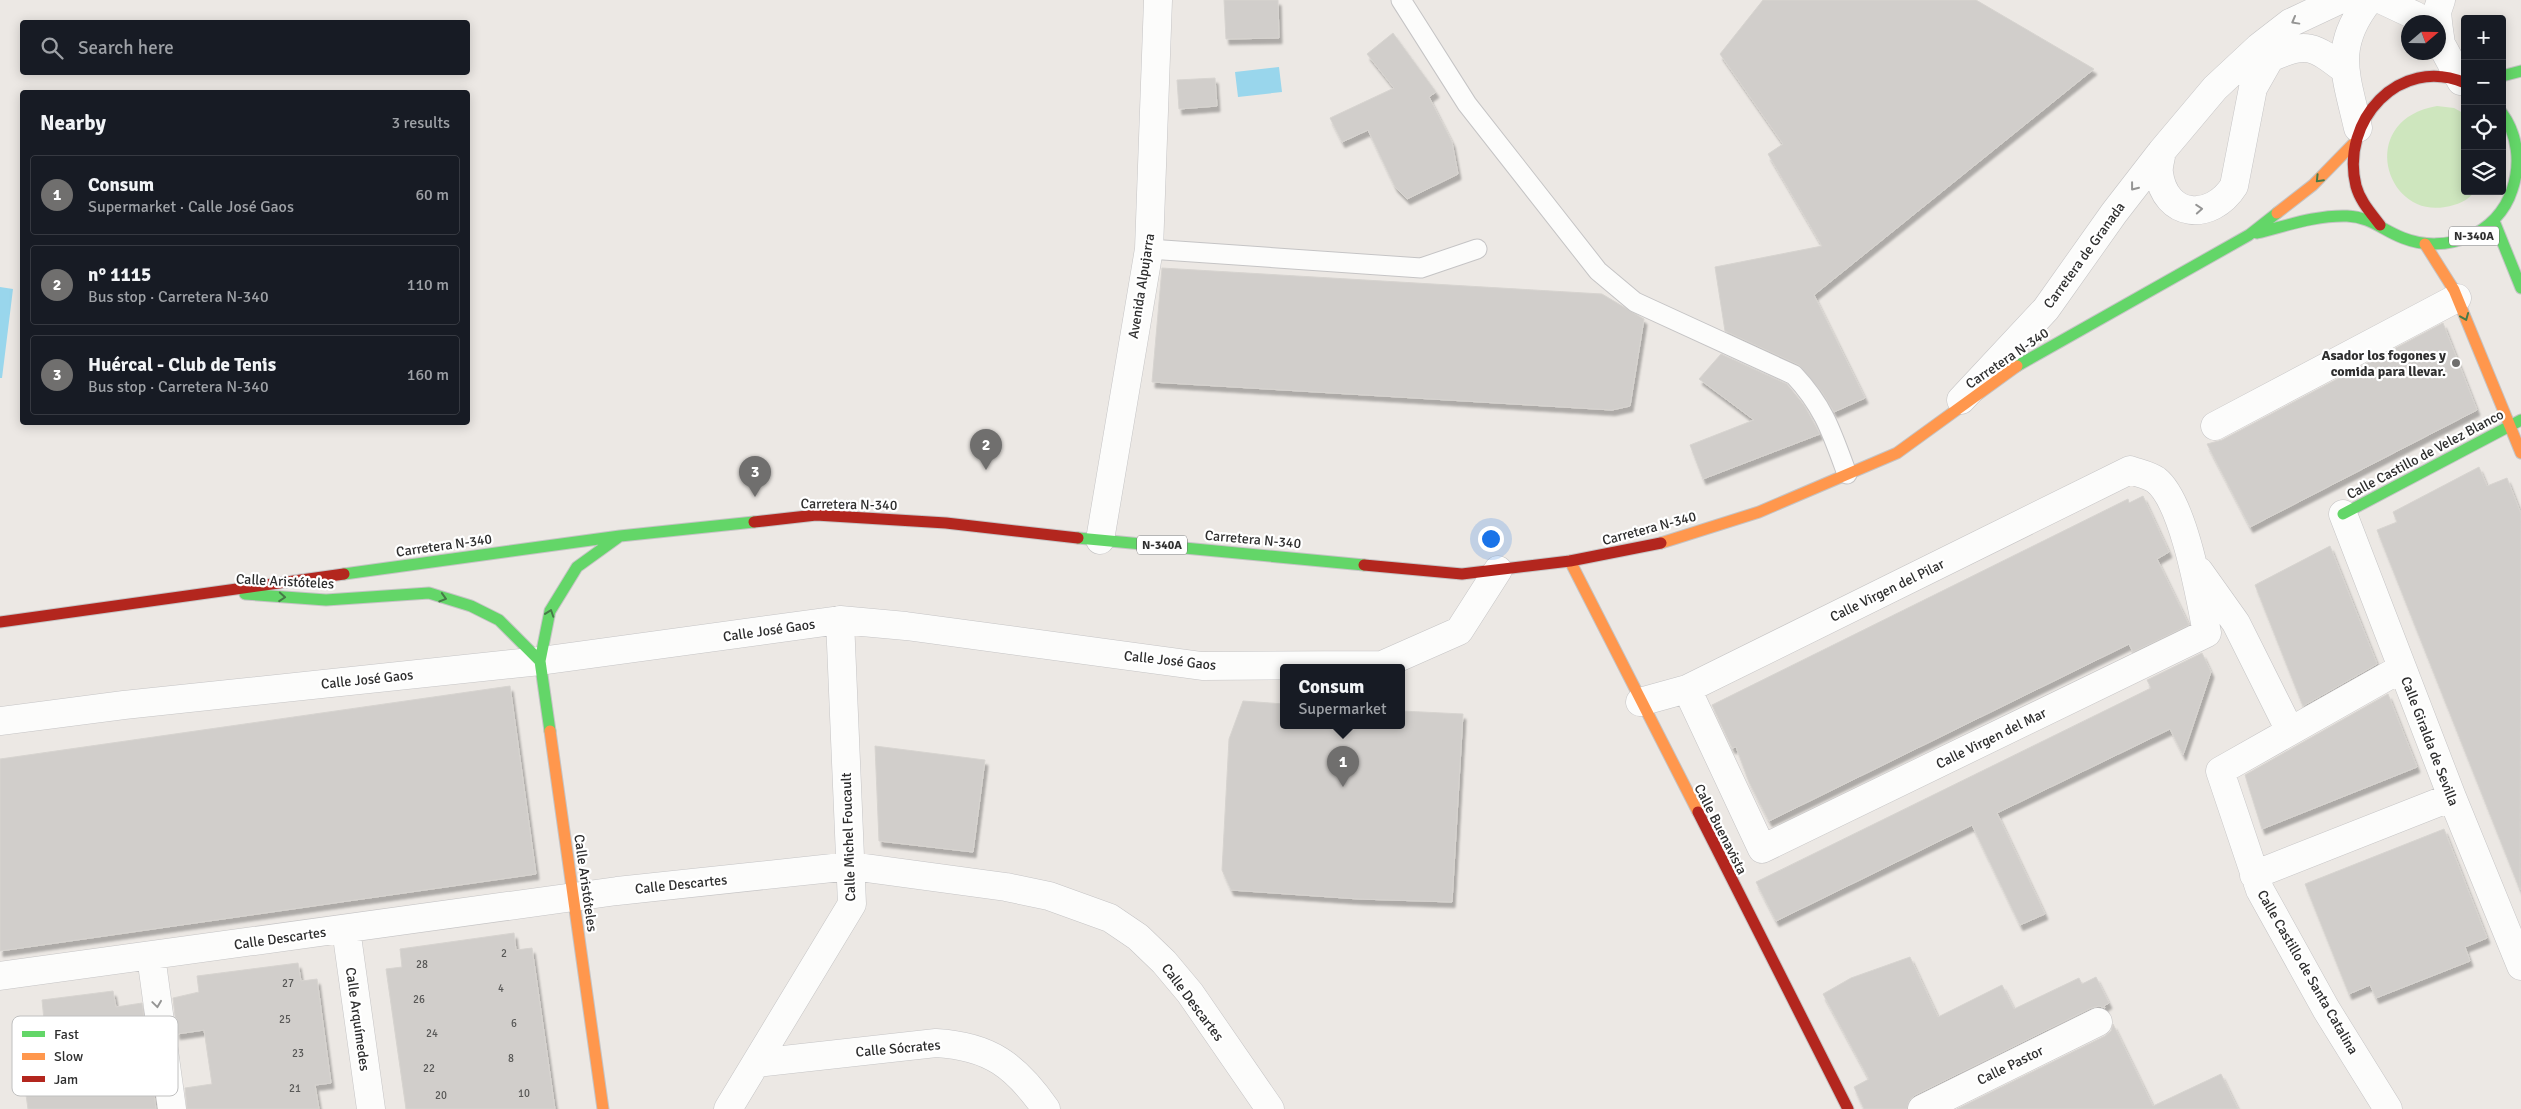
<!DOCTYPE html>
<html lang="en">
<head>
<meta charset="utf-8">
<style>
  body { margin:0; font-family:Signika,sans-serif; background:#20242c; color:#f1f3f6 }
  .controls { position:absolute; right:15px; top:15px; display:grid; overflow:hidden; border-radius:5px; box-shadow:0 2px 12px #0003 }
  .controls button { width:45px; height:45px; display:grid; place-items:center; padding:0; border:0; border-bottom:1px solid #363941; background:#171b24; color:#f1f3f6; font:25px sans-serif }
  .compass { position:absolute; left:2401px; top:15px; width:45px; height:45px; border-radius:50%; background:#171b24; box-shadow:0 2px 12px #0003; rotate:70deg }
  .you { position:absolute; left:1490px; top:538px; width:18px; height:18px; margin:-12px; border:4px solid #fff; border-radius:50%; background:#1a73e8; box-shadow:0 0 0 8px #1a73e833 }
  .badge { display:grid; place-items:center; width:32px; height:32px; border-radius:50%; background:#706f6e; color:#fff; font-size:16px; font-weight:700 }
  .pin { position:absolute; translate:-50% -41px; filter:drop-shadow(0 1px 2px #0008) }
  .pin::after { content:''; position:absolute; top:26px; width:18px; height:15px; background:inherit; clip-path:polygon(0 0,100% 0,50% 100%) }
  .popup { position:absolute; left:1280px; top:664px; width:125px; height:65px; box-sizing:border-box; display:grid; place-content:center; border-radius:5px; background:#171b24; filter:drop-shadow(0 1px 4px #0005); font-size:16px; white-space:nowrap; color:#9ea1a6 }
  .popup b { font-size:19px; color:#f1f3f6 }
  .popup::after { content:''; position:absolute; left:50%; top:100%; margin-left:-10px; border:10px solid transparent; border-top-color:#171b24 }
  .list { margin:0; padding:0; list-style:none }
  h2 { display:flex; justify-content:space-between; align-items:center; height:65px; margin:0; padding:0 20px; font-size:21px }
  h2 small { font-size:16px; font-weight:400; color:#9ea1a6 }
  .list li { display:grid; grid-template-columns:32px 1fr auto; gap:15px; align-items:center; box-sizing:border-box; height:80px; margin:0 10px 10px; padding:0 10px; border:1px solid #363941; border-radius:5px }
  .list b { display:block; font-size:19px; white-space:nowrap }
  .list p { margin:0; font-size:16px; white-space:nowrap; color:#9ea1a6 }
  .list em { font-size:16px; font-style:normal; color:#9ea1a6 }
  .icon { flex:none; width:28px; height:28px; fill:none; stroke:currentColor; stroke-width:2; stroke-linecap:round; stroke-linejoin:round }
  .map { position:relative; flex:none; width:2521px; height:1109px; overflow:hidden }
  .search { position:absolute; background:#171b24; box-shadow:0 2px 12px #0003; left:20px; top:20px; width:450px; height:55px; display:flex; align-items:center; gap:12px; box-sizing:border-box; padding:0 18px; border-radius:5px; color:#9ea1a6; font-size:19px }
  .panel { position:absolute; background:#171b24; box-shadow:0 2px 12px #0003; left:20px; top:90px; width:450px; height:335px; border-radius:5px }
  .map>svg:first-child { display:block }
  .green { fill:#cee6be }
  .water { fill:#99d6ec }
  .building { fill:#d1cecb; stroke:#d7d4d0; filter:url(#shadow) }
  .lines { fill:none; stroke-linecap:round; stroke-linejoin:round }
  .lane-casing { stroke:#c5c4c5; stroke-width:21 }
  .street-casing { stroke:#c5c4c5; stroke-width:29 }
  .fast-casing { stroke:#c5c4c5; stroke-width:13 }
  .slow-casing { stroke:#c5c4c5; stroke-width:13 }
  .jam-casing { stroke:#c5c4c5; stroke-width:13 }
  .lane { stroke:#fcfcfb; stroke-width:19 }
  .street { stroke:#fcfcfb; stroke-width:28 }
  .fast { stroke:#63d668; stroke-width:11 }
  .slow { stroke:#ff974d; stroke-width:11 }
  .jam { stroke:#b3261e; stroke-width:11 }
  .oneway { stroke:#959594 }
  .oneway2 { stroke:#467a48 }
  .poi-dot { fill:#706f6e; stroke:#fff; stroke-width:2 }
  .labels { text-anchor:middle; stroke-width:4.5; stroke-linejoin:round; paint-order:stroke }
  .number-label { font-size:11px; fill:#585857 }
  .shield { fill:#fff; stroke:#6d6d6d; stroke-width:1 }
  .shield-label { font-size:12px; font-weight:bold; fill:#2e2e2e }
  .street-label { font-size:14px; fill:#2e2e2e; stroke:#fff }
  .poi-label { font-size:14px; font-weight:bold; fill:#2e2e2e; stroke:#fff; text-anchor:end }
  .key { fill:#fff; stroke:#c0c0c0; stroke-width:1 }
  .key-label { font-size:14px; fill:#2e2e2e }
</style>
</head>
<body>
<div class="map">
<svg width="2521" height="1109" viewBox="0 0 2521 1109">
  <defs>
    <filter id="shadow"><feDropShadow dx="3" dy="5.5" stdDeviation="1" flood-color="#0004"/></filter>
  </defs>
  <rect width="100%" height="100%" fill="#ece8e4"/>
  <path class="green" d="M 2437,106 L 2454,108 L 2465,114 L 2465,191 L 2475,191 C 2468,201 2457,205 2445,207 C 2385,218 2356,120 2437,106 Z"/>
  <path class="water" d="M 1279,67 L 1282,92 L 1238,97 L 1235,72 Z
    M 0,287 L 13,289 L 2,378 L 0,378 Z"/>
  <path class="building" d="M 1224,0 L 1278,0 L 1279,38 L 1226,39 Z
    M 1763,0 L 1976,0 L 2094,69 L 1814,295 L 1865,398 L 1834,412 L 1822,392 L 1799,365 L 1725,331 L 1715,267 L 1822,246 L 1768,154 L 1783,144 L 1720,54 Z
    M 1393,33 L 1436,92 L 1429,97 L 1452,142 L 1458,174 L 1407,199 L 1395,187 L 1368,130 L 1342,142 L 1330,118 L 1394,88 L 1367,54 Z
    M 1215,78 L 1217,106 L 1179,109 L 1177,80 Z
    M 1162,268 L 1602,294 L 1644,319 L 1630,406 L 1612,410 L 1152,382 Z
    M 2443,323 L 2477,410 L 2250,527 L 2207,444 L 2222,440 Z
    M 1721,354 L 1787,384 L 1804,405 L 1820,434 L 1703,479 L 1690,445 L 1754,420 L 1699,379 Z
    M 2479,467 L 2487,486 L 2507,478 L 2521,514 L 2520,890 L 2377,530 L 2397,522 L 2393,512 Z
    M 2143,496 L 2169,552 L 2157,559 L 2189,625 L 2133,652 L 2129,644 L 1769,821 L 1749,782 L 1736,747 L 1732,748 L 1712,705 L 2128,499 L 2129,503 Z
    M 2330,546 L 2377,664 L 2303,706 L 2255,585 Z
    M 2202,653 L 2211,672 L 2183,755 L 2170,729 L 1997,813 L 2045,914 L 2020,925 L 1972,825 L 1776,921 L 1756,882 L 2151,688 L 2147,680 Z
    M 510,686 L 536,874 L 0,951 L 0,759 Z
    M 2388,694 L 2417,767 L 2262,829 L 2245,775 Z
    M 1243,701 L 1284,704 L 1284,726 L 1402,726 L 1402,711 L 1463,714 L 1452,902 L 1359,899 L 1231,890 L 1222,870 L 1229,739 Z
    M 875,746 L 985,760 L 973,852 L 879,841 Z
    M 2444,829 L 2487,938 L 2465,947 L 2470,961 L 2376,998 L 2370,985 L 2349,994 L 2305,884 Z
    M 514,933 L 516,950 L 532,948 L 555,1109 L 406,1109 L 386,969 L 402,967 L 400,949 Z
    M 1910,957 L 1938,1017 L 2002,985 L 2014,1009 L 2079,978 L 2082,984 L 2096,977 L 2109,1003 L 2104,1006 L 2105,1008 L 2099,1006 L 2091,1008 L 1915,1095 L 1909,1101 L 1907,1109 L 1864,1109 L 1854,1087 L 1869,1079 L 1823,994 L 1851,978 Z
    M 298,963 L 301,981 L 317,979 L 331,1083 L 315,1085 L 319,1109 L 187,1109 L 185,1088 L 212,1084 L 204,1030 L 177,1034 L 173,998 L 199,992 L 197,976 Z
    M 113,991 L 116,1007 L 142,1003 L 156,1109 L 28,1109 L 16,1024 L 44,1020 L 42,1000 Z
    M 2113,1024 L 2153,1106 L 2221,1074 L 2238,1109 L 1957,1109 L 2105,1036 L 2111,1031 Z"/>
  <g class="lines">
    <defs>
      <path id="lane" d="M 1401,0 L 1467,104 L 1598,271 L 1635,302 L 1794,375 C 1824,407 1832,433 1847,474
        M 1149,249 L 1421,268 L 1477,249"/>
      <path id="street" d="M 2382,0 L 2416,16 L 2422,22
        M 2438,22 L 2437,12 L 2441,0
        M 2438,23 L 2441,44 L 2461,81
        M 2358,128 C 2346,75 2332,47 2369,0
        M 2162,151 C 2161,158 2158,167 2159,173 C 2165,218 2211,222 2234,186 L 2253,88 L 2270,58 C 2307,41 2314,46 2345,70
        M 1961,400 L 2046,309 L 2114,213 L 2162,151 L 2215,88 L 2259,47 L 2290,23 L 2339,0
        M 2215,426 L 2457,298
        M 2343,514 L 2452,797 L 2521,966
        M 1100,540 L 1149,249 L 1158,0
        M 2199,571 L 2236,623 L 2290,731
        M 1640,702 L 1687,689 L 2130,470 C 2138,473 2149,475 2156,480 C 2184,502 2200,597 2207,633 L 1762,849 L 1687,689
        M 0,721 L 124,705 L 540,661 L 840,620 L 906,626 L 1202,666 L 1382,665 L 1459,631 L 1498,570
        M 2254,875 L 2452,797
        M 346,929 L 371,1109
        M 151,956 L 172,1109
        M 0,976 L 617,891 L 851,866 L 1006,887 L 1049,896 L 1110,918 L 1138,937 L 1164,962 L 1190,993 L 1270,1109
        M 756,1063 L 936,1043 C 990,1046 1016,1066 1046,1109
        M 728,1109 L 852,904 L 840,620
        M 1922,1109 L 2098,1022
        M 2388,1109 L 2326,1009 L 2260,890 L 2220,771 L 2402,668"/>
      <path id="fast" d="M 2502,76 L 2521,71
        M 2494,221 L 2521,288
        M 2257,233 C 2286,226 2316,215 2347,216 C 2371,217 2382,230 2403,238 C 2446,255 2498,234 2512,190 C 2521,164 2518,135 2502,113
        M 2017,366 L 2249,235 L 2277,213
        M 2343,514 L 2521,420
        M 1078,538 L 1364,565
        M 344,574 L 620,536 L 754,522
        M 245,594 L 326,600 L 429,593 L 471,606 L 499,620 L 540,661
        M 550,731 L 540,661 L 550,611 L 577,567 L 620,536"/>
      <path id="slow" d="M 2277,213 L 2313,185 L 2353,144
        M 2425,244 L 2454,290 L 2521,453
        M 1661,543 L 1759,512 L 1897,453 L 2017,366
        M 1570,561 L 1698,812
        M 550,731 L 603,1109"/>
      <path id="jam" d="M 2380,225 C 2371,213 2360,201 2356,186 C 2340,121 2399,55 2465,83
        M 754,522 L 816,515 L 946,523 L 1078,538
        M 1364,565 L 1462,574 L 1570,561 L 1661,543
        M 0,622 L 344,574
        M 1698,812 L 1848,1109"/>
    </defs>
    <use href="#lane" class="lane-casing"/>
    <use href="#street" class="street-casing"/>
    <use href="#fast" class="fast-casing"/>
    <use href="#slow" class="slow-casing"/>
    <use href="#jam" class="jam-casing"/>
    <use href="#lane" class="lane"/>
    <use href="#street" class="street"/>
    <use href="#fast" class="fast"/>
    <use href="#slow" class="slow"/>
    <use href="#jam" class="jam"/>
  </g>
  <defs><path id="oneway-chevron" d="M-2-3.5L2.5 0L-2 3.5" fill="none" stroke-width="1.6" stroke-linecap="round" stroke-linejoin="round" transform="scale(1.25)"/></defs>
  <g class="oneway">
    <use href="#oneway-chevron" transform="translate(2295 21) rotate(151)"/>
    <use href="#oneway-chevron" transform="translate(2134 187) rotate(128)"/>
    <use href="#oneway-chevron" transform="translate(2199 209) rotate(-4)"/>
    <use href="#oneway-chevron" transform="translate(157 1004) rotate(82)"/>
  </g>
  <g class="oneway2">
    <use href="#oneway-chevron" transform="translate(2319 179) rotate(134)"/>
    <use href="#oneway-chevron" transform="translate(2465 317) rotate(68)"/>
    <use href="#oneway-chevron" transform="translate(282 597) rotate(4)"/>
    <use href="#oneway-chevron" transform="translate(443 598) rotate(17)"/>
    <use href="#oneway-chevron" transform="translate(550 613) rotate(-71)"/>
  </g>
  <circle class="poi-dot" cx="2456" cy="363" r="5"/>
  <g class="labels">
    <g class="number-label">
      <text x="504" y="957">2</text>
      <text x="422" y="968">28</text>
      <text x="288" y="987">27</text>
      <text x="501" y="992">4</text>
      <text x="419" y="1003">26</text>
      <text x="285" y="1023">25</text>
      <text x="514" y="1027">6</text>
      <text x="432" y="1037">24</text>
      <text x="298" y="1057">23</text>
      <text x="511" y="1062">8</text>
      <text x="429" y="1072">22</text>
      <text x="295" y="1092">21</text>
      <text x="524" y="1097">10</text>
      <text x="441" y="1099">20</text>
    </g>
    <g class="shield">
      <rect x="2449" y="226.5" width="50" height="19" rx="4"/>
      <rect x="1137" y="535.5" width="50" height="19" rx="4"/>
    </g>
    <g class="shield-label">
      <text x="2474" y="240">N-340A</text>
      <text x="1162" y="549">N-340A</text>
    </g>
    <g class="street-label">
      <text transform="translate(2084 255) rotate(-54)" y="5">Carretera de Granada</text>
      <text transform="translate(1141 286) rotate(-81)" y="5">Avenida Alpujarra</text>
      <text transform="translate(2007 358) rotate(-34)" y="5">Carretera N-340</text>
      <text transform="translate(2425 454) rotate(-28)" y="5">Calle Castillo de Velez Blanco</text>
      <text transform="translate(849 504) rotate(1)" y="5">Carretera N-340</text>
      <text transform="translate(1649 528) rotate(-15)" y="5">Carretera N-340</text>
      <text transform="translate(1253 539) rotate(5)" y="5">Carretera N-340</text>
      <text transform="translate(444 545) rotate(-8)" y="5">Carretera N-340</text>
      <text transform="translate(285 581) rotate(3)" y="5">Calle Aristóteles</text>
      <text transform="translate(1887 590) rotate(-26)" y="5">Calle Virgen del Pilar</text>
      <text transform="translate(769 630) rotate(-8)" y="5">Calle José Gaos</text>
      <text transform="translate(1170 660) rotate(6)" y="5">Calle José Gaos</text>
      <text transform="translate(367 679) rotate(-6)" y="5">Calle José Gaos</text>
      <text transform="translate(1991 738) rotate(-26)" y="5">Calle Virgen del Mar</text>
      <text transform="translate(2430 741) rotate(69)" y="5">Calle Giralda de Sevilla</text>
      <text transform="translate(1721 829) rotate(63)" y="5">Calle Buenavista</text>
      <text transform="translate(848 837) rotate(-92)" y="5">Calle Michel Foucault</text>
      <text transform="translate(586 883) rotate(82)" y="5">Calle Aristóteles</text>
      <text transform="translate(681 884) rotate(-6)" y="5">Calle Descartes</text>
      <text transform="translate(280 938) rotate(-8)" y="5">Calle Descartes</text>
      <text transform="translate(2308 972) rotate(60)" y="5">Calle Castillo de Santa Catalina</text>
      <text transform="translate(1193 1002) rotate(53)" y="5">Calle Descartes</text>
      <text transform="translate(358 1019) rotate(82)" y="5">Calle Arquímedes</text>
      <text transform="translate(898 1048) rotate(-5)" y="5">Calle Sócrates</text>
      <text transform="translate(2010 1065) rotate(-26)" y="5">Calle Pastor</text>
    </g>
    <g class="poi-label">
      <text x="2446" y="360">Asador los fogones y<tspan x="2446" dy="16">comida para llevar.</tspan></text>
    </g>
  </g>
  <rect x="12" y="1016" width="166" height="80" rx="8" class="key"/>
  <rect x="22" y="1031" width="23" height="6" fill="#63d668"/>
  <rect x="22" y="1053" width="23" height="7" fill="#ff974d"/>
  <rect x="22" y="1076" width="23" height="6" fill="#b3261e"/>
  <g class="key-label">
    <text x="54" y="1039">Fast</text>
    <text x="54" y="1061">Slow</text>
    <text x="54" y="1084">Jam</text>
  </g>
</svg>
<div class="controls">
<button>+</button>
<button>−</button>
<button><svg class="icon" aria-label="locate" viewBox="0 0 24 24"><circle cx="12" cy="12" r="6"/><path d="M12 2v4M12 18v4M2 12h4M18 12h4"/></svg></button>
<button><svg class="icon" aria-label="layers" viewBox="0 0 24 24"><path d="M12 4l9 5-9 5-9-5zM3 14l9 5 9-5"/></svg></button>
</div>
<svg class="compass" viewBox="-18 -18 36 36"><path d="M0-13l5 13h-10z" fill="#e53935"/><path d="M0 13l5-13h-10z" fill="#9ea1a6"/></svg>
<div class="you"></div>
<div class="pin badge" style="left:1343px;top:787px">1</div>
<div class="popup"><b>Consum</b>Supermarket</div>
<div class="pin badge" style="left:986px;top:470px">2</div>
<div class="pin badge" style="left:755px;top:497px">3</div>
<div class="search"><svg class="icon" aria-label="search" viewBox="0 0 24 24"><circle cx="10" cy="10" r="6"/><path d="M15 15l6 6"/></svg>Search here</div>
<section class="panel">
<h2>Nearby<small>3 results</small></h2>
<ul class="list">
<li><span class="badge">1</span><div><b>Consum</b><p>Supermarket · Calle José Gaos</p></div><em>60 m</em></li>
<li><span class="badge">2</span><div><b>n° 1115</b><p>Bus stop · Carretera N-340</p></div><em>110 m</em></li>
<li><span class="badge">3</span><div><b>Huércal - Club de Tenis</b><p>Bus stop · Carretera N-340</p></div><em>160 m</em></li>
</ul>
</section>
</div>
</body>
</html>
